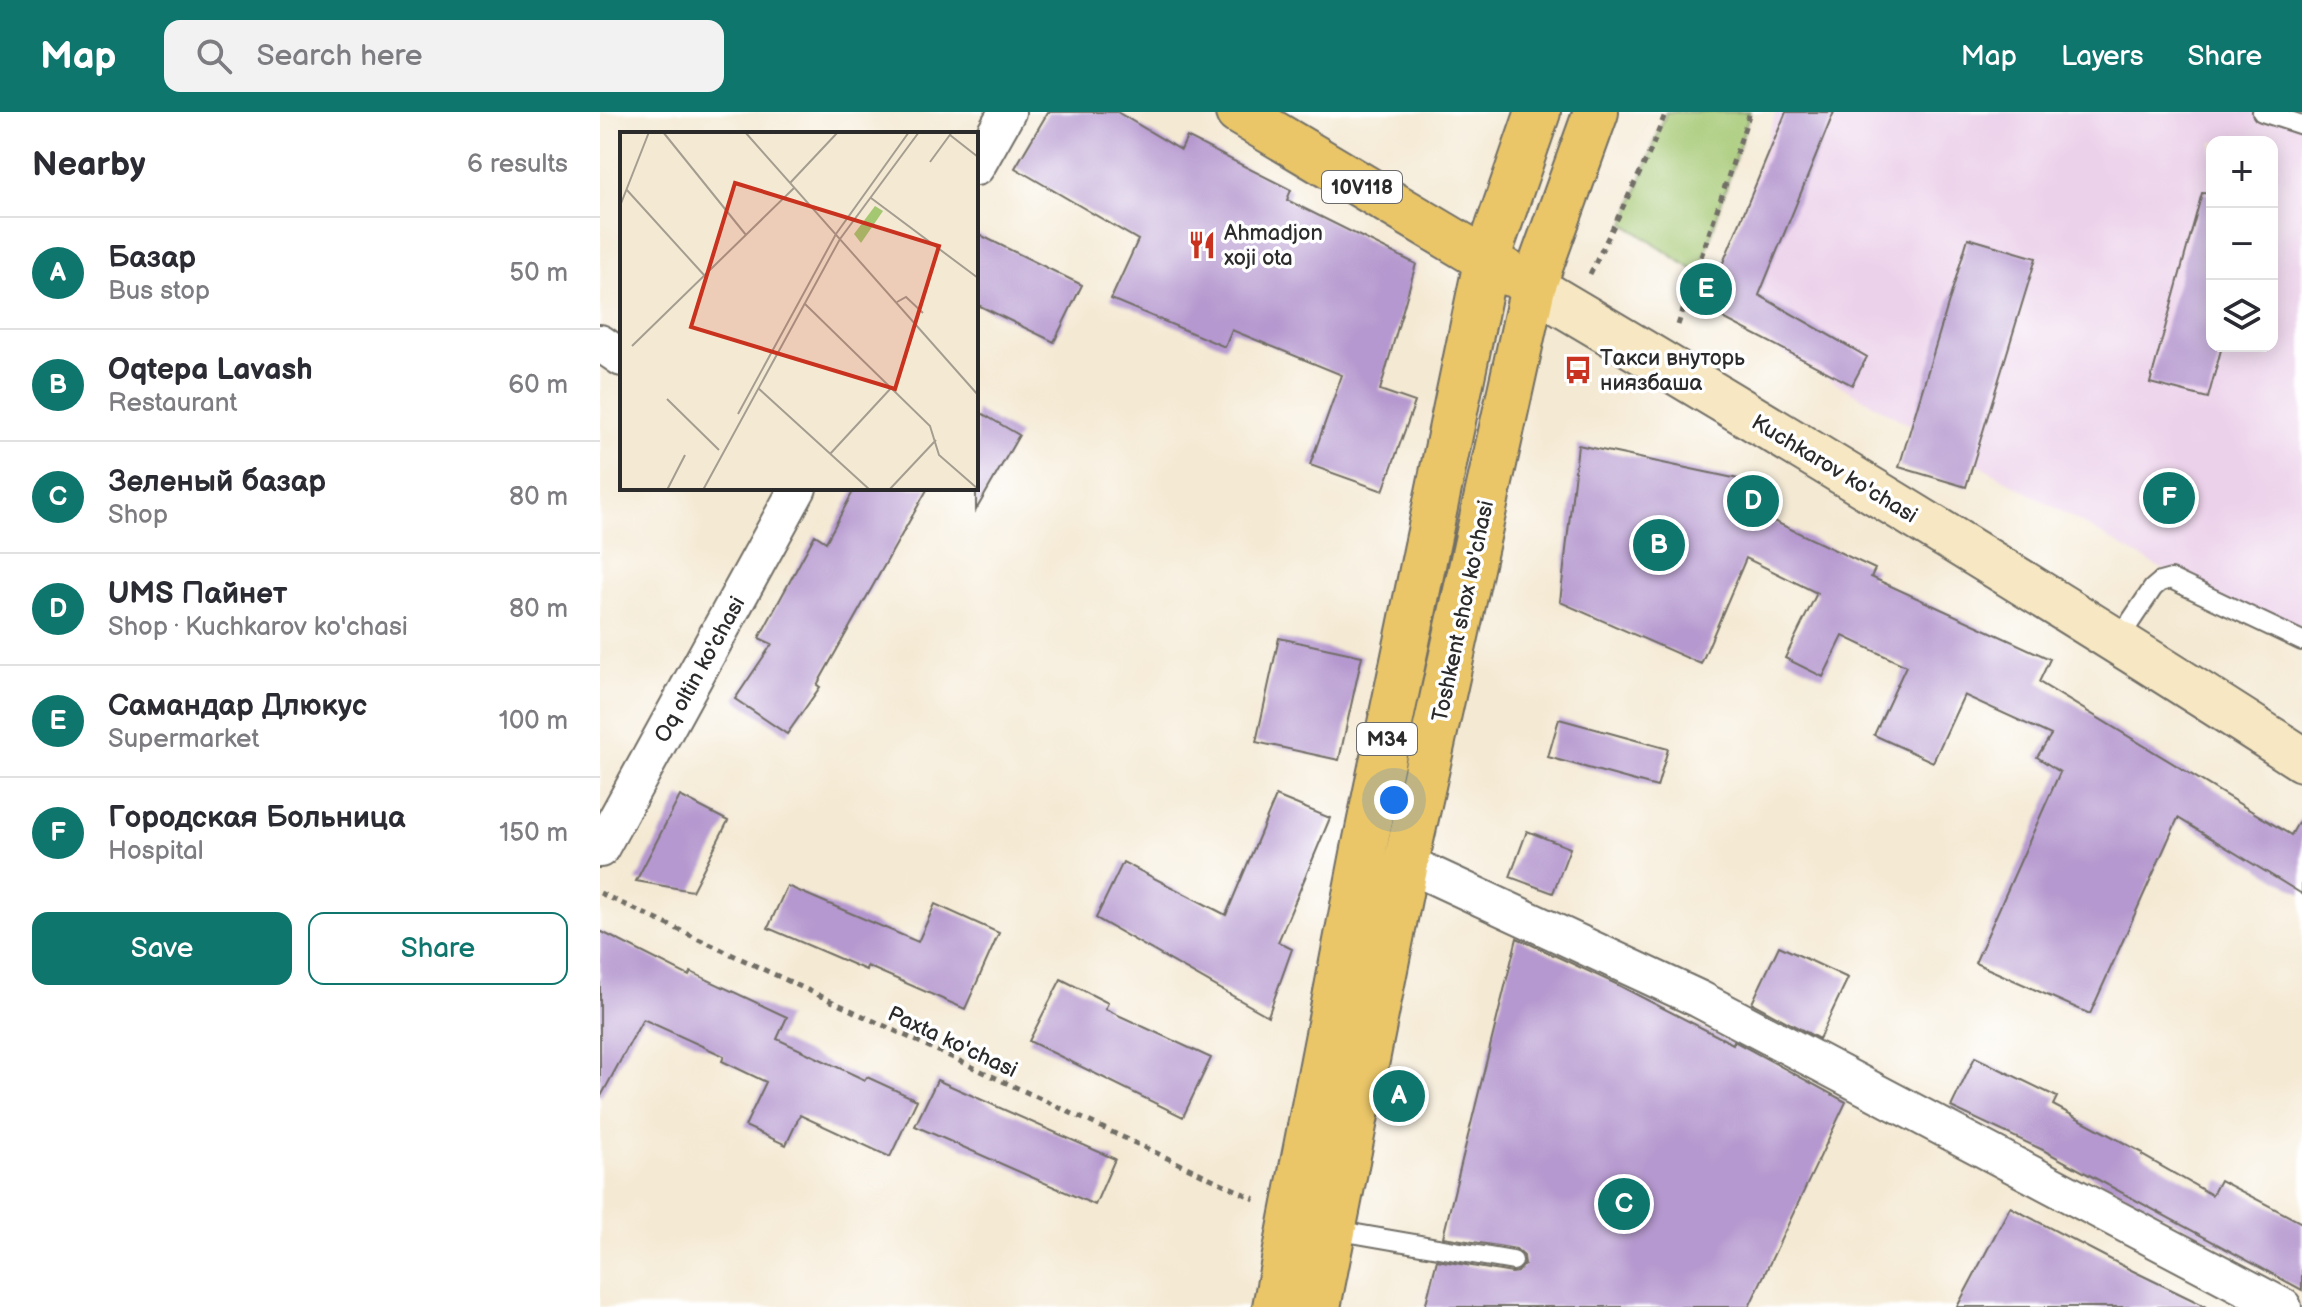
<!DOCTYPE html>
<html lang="en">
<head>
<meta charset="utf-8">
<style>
  body { margin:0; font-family:"Balsamiq Sans",sans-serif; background:#f2f2f3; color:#2b2b33 }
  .controls { position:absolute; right:24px; top:24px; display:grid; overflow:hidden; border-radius:16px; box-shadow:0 4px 20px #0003 }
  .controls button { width:72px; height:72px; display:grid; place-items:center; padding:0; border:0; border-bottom:2px solid #e1e1e2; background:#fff; color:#2b2b33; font:40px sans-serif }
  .you { position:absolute; left:794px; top:688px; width:28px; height:28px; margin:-20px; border:6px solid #fff; border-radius:50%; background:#1a73e8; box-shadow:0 0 0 12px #1a73e833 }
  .badge { display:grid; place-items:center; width:52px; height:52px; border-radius:50%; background:#0f766e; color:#fff; font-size:26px; font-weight:700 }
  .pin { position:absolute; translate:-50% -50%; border:4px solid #fff; box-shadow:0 2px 8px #0006 }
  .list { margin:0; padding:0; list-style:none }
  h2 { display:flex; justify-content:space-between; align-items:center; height:104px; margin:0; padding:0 32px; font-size:34px }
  h2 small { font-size:26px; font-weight:400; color:#7c7c81 }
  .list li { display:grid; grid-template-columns:52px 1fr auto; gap:24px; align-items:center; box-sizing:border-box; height:112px; padding:0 32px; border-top:2px solid #e1e1e2 }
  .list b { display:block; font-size:30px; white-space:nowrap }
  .list p { margin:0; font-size:26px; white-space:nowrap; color:#7c7c81 }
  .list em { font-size:26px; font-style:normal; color:#7c7c81 }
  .actions { display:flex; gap:16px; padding:24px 32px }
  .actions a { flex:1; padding:18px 0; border:2px solid #0f766e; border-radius:16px; text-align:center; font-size:28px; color:#0f766e }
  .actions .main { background:#0f766e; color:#fff }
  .icon { flex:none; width:44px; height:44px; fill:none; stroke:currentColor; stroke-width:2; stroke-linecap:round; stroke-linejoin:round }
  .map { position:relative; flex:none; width:1702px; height:1195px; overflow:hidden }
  header { display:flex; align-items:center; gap:48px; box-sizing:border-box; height:112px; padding:0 40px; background:#0f766e; color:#fff }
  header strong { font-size:38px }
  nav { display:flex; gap:44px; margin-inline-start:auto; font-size:28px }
  .search { width:560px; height:72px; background:#f2f2f3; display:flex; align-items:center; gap:20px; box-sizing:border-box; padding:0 28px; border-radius:16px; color:#7c7c81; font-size:30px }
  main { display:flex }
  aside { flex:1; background:#fff }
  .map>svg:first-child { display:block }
  .built { fill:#ecd1ea; fill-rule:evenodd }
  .green { fill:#a4c872; stroke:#687a4e; stroke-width:2 }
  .building { fill:#b598cf }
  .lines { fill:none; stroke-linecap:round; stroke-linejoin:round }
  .service-casing { stroke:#716e66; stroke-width:22 }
  .minor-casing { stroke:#716e66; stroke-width:40 }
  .secondary-casing { stroke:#716e66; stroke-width:48 }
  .primary-casing { stroke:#716e66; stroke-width:48 }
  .path { stroke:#716e66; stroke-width:5; stroke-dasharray:6 6; stroke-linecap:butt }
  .service { stroke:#fff; stroke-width:18 }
  .minor { stroke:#fff; stroke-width:36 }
  .secondary { stroke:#f7e8c3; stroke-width:44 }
  .primary { stroke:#eac669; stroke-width:44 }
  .labels { text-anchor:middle; stroke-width:7; stroke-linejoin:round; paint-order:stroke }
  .shield { fill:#fff; stroke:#6b6b6b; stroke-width:2 }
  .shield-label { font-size:20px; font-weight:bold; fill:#2b2b2b }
  .poi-label { font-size:22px; fill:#2b2b2b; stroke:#fff; text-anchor:start }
  .street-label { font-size:22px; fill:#2b2b2b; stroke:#fff }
  .inset-road { fill:none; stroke:#a49d90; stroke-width:2 }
  .view { fill:#c8321e; fill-opacity:0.15; stroke:#c8321e; stroke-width:4 }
  .inset-edge { fill:none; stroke:#2b2b2b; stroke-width:4 }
</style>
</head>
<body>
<header>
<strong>Map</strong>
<div class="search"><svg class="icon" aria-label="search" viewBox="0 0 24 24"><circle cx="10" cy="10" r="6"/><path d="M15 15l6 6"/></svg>Search here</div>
<nav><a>Map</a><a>Layers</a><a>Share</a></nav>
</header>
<main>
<aside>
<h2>Nearby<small>6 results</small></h2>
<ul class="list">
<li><span class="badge">A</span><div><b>Базар</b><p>Bus stop</p></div><em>50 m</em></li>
<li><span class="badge">B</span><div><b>Oqtepa Lavash</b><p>Restaurant</p></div><em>60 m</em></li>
<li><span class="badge">C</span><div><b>Зеленый базар</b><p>Shop</p></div><em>80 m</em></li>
<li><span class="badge">D</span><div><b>UMS Пайнет</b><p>Shop · Kuchkarov ko'chasi</p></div><em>80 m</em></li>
<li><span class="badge">E</span><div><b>Самандар Длюкус</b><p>Supermarket</p></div><em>100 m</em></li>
<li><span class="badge">F</span><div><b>Городская Больница</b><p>Hospital</p></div><em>150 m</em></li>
</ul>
<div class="actions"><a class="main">Save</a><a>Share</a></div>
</aside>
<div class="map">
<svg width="1702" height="1195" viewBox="0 0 1702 1195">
  <rect width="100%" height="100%" fill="#fff"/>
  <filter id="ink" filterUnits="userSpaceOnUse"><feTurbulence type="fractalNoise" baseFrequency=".0125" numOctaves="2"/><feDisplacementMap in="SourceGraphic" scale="16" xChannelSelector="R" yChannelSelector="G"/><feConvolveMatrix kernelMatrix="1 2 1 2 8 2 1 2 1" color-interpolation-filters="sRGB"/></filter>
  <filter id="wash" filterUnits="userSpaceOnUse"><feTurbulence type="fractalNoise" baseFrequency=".006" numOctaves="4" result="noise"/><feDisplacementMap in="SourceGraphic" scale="32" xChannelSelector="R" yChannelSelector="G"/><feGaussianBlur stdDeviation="1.8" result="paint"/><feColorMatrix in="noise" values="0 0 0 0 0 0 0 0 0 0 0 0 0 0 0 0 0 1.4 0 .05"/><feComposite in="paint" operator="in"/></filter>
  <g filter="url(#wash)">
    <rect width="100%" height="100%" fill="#f4e9d3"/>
    <path class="built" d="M 1176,0 L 1702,0 L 1702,537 L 1110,199 ZM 1612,30 L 1672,30 L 1672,234 L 1612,234 Z"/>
    <path class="green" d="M 1066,0 L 1150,0 L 1099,162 L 1025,112 Z"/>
    <g id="blocks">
      <path class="building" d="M 448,0 L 517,0 L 581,38 L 587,25 L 691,78 L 687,88 L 816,152 L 780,278 L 815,290 L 783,379 L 710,353 L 742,263 L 632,218 L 625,235 L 511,187 L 538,128 L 415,56 Z
        M 1186,0 L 1234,0 L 1159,183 L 1267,245 L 1252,273 L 1104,196 Z
        M 1602,81 L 1612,82 L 1612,234 L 1622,234 L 1608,286 L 1550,271 Z
        M 376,121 L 482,173 L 454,230 L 376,192 Z
        M 1368,126 L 1436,146 L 1366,375 L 1299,355 Z
        M 376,298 L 419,323 L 376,398 Z
        M 978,333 L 1176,375 L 1163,404 L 1275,457 L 1271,465 L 1450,547 L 1439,570 L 1691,723 L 1702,704 L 1702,782 L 1578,706 L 1490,902 L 1375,851 L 1460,660 L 1437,645 L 1451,623 L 1364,583 L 1333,650 L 1274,623 L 1306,554 L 1243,524 L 1223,565 L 1185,546 L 1217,481 L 1146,446 L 1101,552 L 960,490 Z
        M 255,376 L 328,376 L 217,573 L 220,575 L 187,622 L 135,587 L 172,532 L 159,526 L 215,423 L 226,430 Z
        M 679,526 L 762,544 L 739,648 L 656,630 Z
        M 959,607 L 1068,637 L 1057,675 L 948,645 Z
        M 80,684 L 128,709 L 92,779 L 36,769 Z
        M 676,684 L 730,706 L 678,830 L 692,837 L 668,904 L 496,806 L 523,750 L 626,803 Z
        M 927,719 L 970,736 L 953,781 L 910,765 Z
        M 187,774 L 318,830 L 335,792 L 399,821 L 365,897 L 267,854 L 266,858 L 168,816 Z
        M 0,819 L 89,864 L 91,860 L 187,905 L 177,927 L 265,968 L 267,965 L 317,988 L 290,1045 L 200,1003 L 186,1033 L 145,1014 L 166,970 L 122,949 L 124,944 L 43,907 L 0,986 Z
        M 917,826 L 1016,872 L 1133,932 L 1134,929 L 1246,990 L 1149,1195 L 825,1195 L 837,1148 L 912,1161 L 918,1160 L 925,1152 L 924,1144 L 916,1137 L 843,1125 Z
        M 1179,834 L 1248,866 L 1219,927 L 1152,891 Z
        M 461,867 L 508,891 L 505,897 L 611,946 L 583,1005 L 429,929 Z
        M 1375,945 L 1457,985 L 1453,993 L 1543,1041 L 1542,1043 L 1612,1083 L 1620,1068 L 1702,1111 L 1702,1178 L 1443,1038 L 1351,995 Z
        M 337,968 L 515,1047 L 495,1093 L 315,1014 Z
        M 1410,1095 L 1527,1156 L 1607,1195 L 1357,1195 Z"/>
    </g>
  </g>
  <g filter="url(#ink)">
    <use href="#blocks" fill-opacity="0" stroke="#716e66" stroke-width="2"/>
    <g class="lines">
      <defs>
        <path id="service" d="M 1662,0 L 1702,13
          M 1518,528 L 1553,476 L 1560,470 L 1571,467 L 1702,529
          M 734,1118 L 913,1149"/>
        <path id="minor" d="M 376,55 L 407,0
          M 0,231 L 22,246
          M 0,737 L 198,376
          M 806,751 L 1099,887 L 1683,1195"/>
        <path id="secondary" d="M 933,175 C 1192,328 1449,484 1702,647"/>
        <path id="primary" d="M 638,0 L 910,162
          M 675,1195 L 764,737 L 886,150 L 938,0
          M 718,1195 L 806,751 L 933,175 L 996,0"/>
      </defs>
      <use href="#service" class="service-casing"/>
      <use href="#minor" class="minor-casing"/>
      <use href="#secondary" class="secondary-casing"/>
      <use href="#primary" class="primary-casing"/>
      <path class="path" d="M 990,162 L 1050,40 L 1066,0
        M 1078,213 L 1150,0
        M 0,781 L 655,1087"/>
      <use href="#service" class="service"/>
      <use href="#minor" class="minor"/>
      <use href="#secondary" class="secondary"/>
      <use href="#primary" class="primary"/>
    </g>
  </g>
  <defs>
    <symbol id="restaurant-bare" viewBox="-9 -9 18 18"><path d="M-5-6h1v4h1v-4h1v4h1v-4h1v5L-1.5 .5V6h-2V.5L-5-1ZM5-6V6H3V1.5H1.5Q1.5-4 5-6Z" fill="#c8321e" stroke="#fff" stroke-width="2.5" paint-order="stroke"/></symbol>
    <symbol id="bus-bare" viewBox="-9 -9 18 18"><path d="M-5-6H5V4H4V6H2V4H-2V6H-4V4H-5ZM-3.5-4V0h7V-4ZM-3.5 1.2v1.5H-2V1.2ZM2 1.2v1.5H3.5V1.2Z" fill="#c8321e" stroke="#fff" stroke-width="2.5" paint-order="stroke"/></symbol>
  </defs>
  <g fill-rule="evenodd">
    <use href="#restaurant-bare" x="582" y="113" width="40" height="40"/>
    <use href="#bus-bare" x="958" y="238" width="40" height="40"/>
  </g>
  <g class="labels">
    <g class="shield">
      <rect x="722" y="59" width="80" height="32" rx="6"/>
      <rect x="757" y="611" width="60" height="32" rx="6"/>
    </g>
    <g class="shield-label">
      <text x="762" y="82">10V118</text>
      <text x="787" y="634">M34</text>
    </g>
    <g class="poi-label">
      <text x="624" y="128">Ahmadjon<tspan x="624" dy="25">xoji ota</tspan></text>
      <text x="1000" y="253">Такси внуторь<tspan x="1000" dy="25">ниязбаша</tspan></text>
    </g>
    <g class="street-label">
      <text transform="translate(1235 356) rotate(31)" y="8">Kuchkarov ko'chasi</text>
      <text transform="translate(862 499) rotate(-78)" y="8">Toshkent shox ko'chasi</text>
      <text transform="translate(99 557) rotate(-61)" y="8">Oq oltin ko'chasi</text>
      <text transform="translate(353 929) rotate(25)" y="8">Paxta ko'chasi</text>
    </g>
  </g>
  <g transform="translate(20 20)">
    <rect width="358" height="358" fill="#f4e9d3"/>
    <path d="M 255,74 L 263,79 L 241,111 L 234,102 Z" fill="#a4c872"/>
    <path class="inset-road" d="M 43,0 L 126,103M 125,0 L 358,263M 330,3 L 358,25M 310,30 L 332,0M 170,51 L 218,0M 6,57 L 84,143M 251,66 L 358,146M 0,74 L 29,0M 277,170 L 286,165 L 303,181M 184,171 L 310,294 L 319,323 L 358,357M 12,214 L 174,56M 138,256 L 250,358M 47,267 L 99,318M 118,282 L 216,102 L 289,0M 210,322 L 272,255M 47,358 L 65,323M 83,358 L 220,107 L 299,0M 269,358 L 316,308"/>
    <path class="view" d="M 115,51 L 319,114 L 275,257 L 71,195 Z"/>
    <rect width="358" height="358" class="inset-edge"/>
  </g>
</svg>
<div class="controls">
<button>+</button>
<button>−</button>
<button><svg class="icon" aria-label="layers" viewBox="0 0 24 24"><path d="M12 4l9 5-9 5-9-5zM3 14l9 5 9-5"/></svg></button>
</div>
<div class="you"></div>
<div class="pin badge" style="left:799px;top:984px">A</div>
<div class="pin badge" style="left:1059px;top:433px">B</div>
<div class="pin badge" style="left:1024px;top:1092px">C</div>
<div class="pin badge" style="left:1153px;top:389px">D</div>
<div class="pin badge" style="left:1106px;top:177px">E</div>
<div class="pin badge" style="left:1569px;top:386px">F</div>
</div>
</main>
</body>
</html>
